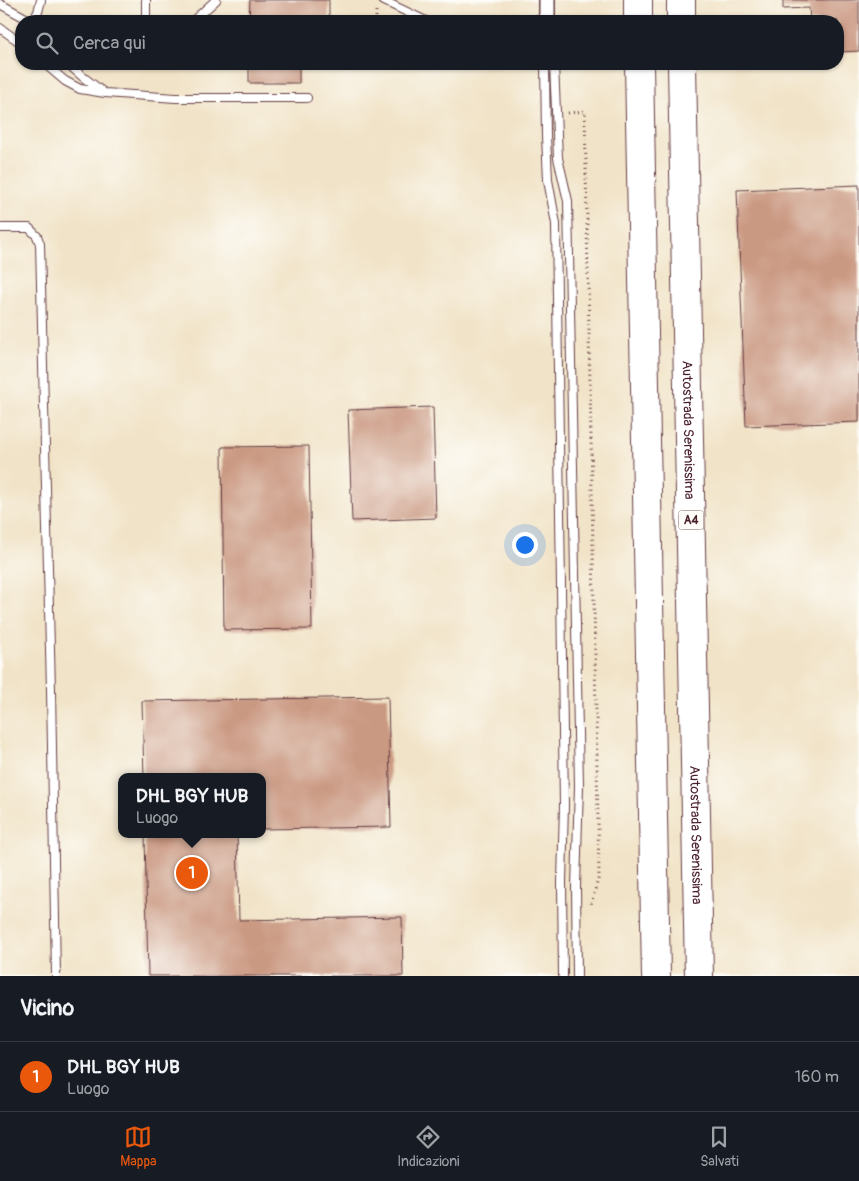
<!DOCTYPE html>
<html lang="it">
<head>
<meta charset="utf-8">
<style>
  body { margin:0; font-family:Pangolin,sans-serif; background:#20242c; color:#f1f3f6 }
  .you { position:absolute; left:524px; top:544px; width:18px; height:18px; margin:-12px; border:4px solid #fff; border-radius:50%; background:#1a73e8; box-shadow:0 0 0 8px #1a73e833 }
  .badge { display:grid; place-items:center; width:32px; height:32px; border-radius:50%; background:#ea580c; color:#fff; font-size:16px; font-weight:700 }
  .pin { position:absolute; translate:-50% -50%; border:2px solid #fff; box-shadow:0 1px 5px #0006 }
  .popup { position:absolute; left:118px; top:773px; width:148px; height:65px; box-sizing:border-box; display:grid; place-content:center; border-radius:10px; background:#171b24; filter:drop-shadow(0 1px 4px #0005); font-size:16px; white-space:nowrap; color:#9ea1a6 }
  .popup b { font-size:19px; color:#f1f3f6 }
  .popup::after { content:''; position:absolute; left:50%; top:100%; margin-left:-10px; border:10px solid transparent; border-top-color:#171b24 }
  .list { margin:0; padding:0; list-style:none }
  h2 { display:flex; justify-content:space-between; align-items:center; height:65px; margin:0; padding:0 20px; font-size:21px }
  h2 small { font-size:16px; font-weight:400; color:#9ea1a6 }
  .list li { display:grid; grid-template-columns:32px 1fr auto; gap:15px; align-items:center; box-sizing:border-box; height:70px; padding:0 20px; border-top:1px solid #363941 }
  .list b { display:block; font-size:19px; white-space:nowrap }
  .list p { margin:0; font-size:16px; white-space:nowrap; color:#9ea1a6 }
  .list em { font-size:16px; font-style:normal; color:#9ea1a6 }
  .icon { flex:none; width:28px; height:28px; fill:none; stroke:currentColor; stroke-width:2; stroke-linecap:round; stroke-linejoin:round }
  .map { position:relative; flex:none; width:859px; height:976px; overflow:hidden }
  .search { position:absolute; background:#171b24; box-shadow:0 1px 4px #0004; left:15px; right:15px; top:15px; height:55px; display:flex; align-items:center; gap:12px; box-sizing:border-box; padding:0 18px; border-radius:20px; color:#9ea1a6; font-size:19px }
  .sheet { height:135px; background:#171b24 }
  nav { display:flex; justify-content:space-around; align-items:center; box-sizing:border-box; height:70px; border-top:1px solid #363941; background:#171b24; font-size:14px; color:#9ea1a6 }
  nav a { display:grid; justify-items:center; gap:2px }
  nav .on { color:#ea580c }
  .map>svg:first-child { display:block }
  .building { fill:#ca9982 }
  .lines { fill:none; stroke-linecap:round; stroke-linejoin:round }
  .lane-casing { stroke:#633c42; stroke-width:10 }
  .street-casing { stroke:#633c42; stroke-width:18 }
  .highway-casing { stroke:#633c42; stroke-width:30 }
  .path { stroke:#633c42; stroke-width:3; stroke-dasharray:1 4; stroke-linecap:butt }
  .lane { stroke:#fff; stroke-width:8 }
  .street { stroke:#fff; stroke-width:15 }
  .highway { stroke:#fff; stroke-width:28 }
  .labels { text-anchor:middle; stroke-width:4; stroke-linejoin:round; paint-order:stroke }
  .shield { fill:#fdfcf7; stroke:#806168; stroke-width:1 }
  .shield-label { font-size:12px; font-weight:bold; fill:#4a1f2b }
  .street-label { font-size:14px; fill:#4a1f2b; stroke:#fdfcf7 }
</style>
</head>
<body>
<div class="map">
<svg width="859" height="976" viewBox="0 0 859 976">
  <rect width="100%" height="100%" fill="#fdfcf7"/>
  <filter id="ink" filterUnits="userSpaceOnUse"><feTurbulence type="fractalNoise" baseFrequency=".02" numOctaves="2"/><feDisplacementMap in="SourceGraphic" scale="10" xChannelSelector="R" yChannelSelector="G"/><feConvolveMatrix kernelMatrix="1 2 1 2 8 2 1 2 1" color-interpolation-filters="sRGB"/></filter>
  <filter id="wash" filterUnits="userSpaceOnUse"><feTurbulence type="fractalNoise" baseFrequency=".0096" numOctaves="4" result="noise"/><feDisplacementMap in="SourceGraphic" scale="20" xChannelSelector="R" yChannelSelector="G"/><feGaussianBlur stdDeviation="1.12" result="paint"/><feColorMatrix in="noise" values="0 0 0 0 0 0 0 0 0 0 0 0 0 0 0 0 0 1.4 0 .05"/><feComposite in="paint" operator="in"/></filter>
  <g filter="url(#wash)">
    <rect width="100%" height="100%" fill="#f1e3c7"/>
    <g id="blocks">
      <path class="building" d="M 250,0 L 329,0 L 329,21 L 249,21 Z
        M 783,0 L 859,0 L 859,51 L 838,52 L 838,21 L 810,21 L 809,8 L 783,9 Z
        M 249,64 L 299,64 L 299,83 L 249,83 Z
        M 859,185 L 859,422 L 746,426 L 737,190 Z
        M 433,407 L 436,518 L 352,521 L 348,410 Z
        M 309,446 L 312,629 L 224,630 L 222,447 Z
        M 388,697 L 391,827 L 262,829 L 262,777 L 144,777 L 142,701 Z
        M 145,834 L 237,834 L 239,920 L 402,917 L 403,976 L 148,976 Z"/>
    </g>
  </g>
  <g filter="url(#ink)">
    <use href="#blocks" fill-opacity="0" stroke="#633c42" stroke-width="1"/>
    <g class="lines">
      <defs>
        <path id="lane" d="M 146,0 L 146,21
          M 382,0 L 426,21
          M 0,4 L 31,21
          M 33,21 L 38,12 L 41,0
          M 193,21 L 216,0
          M 515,21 L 547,20
          M 0,28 L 21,43
          M 45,64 L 65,81 L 80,89 L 105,93 L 175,98 L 307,98
          M 68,64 L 83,77 L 103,92
          M 545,64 L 546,136 L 548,180 L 556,224 L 564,805 L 562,882 L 563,976
          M 554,64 L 558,158 L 568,201 L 579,786 L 576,887 L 577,976
          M 0,228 L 29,228 L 37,236 L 40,244 L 51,690 L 56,976"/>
        <path id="street" d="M 547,20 L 547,0"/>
        <g id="highway">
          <path d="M 638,0 L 638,21"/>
          <path d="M 681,0 L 681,21"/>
          <path d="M 639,64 L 656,976"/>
          <path id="s1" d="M 682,64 L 699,976"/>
        </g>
      </defs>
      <use href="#lane" class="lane-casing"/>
      <use href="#street" class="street-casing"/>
      <use href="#highway" class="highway-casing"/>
      <path class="path" d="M 376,11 L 376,21
        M 568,113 L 585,111 L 599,876 L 591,904"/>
      <use href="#lane" class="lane"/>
      <use href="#street" class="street"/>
      <use href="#highway" class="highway"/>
    </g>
  </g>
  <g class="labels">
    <rect class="shield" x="678.5" y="510.5" width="25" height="19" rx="4"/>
    <g class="shield-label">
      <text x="691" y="524">A4</text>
    </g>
    <g class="street-label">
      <text dy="5" stroke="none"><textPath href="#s1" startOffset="366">Autostrada Serenissima</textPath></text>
      <text dy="5" stroke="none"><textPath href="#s1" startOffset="771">Autostrada Serenissima</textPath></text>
    </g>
  </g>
</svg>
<div class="you"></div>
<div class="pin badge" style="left:192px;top:873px">1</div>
<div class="popup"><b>DHL BGY HUB</b>Luogo</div>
<div class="search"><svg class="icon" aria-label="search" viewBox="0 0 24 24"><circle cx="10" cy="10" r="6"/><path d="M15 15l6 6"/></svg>Cerca qui</div>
</div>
<section class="sheet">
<h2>Vicino<small></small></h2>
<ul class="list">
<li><span class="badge">1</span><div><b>DHL BGY HUB</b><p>Luogo</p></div><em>160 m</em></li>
</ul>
</section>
<nav>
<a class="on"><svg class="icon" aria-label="map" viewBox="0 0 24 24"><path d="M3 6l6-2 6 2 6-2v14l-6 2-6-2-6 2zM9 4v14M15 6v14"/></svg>Mappa</a>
<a><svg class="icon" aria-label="directions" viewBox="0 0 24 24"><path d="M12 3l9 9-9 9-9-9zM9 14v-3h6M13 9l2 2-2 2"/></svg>Indicazioni</a>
<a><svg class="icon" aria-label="saved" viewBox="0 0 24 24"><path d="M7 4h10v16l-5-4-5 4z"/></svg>Salvati</a>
</nav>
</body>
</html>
